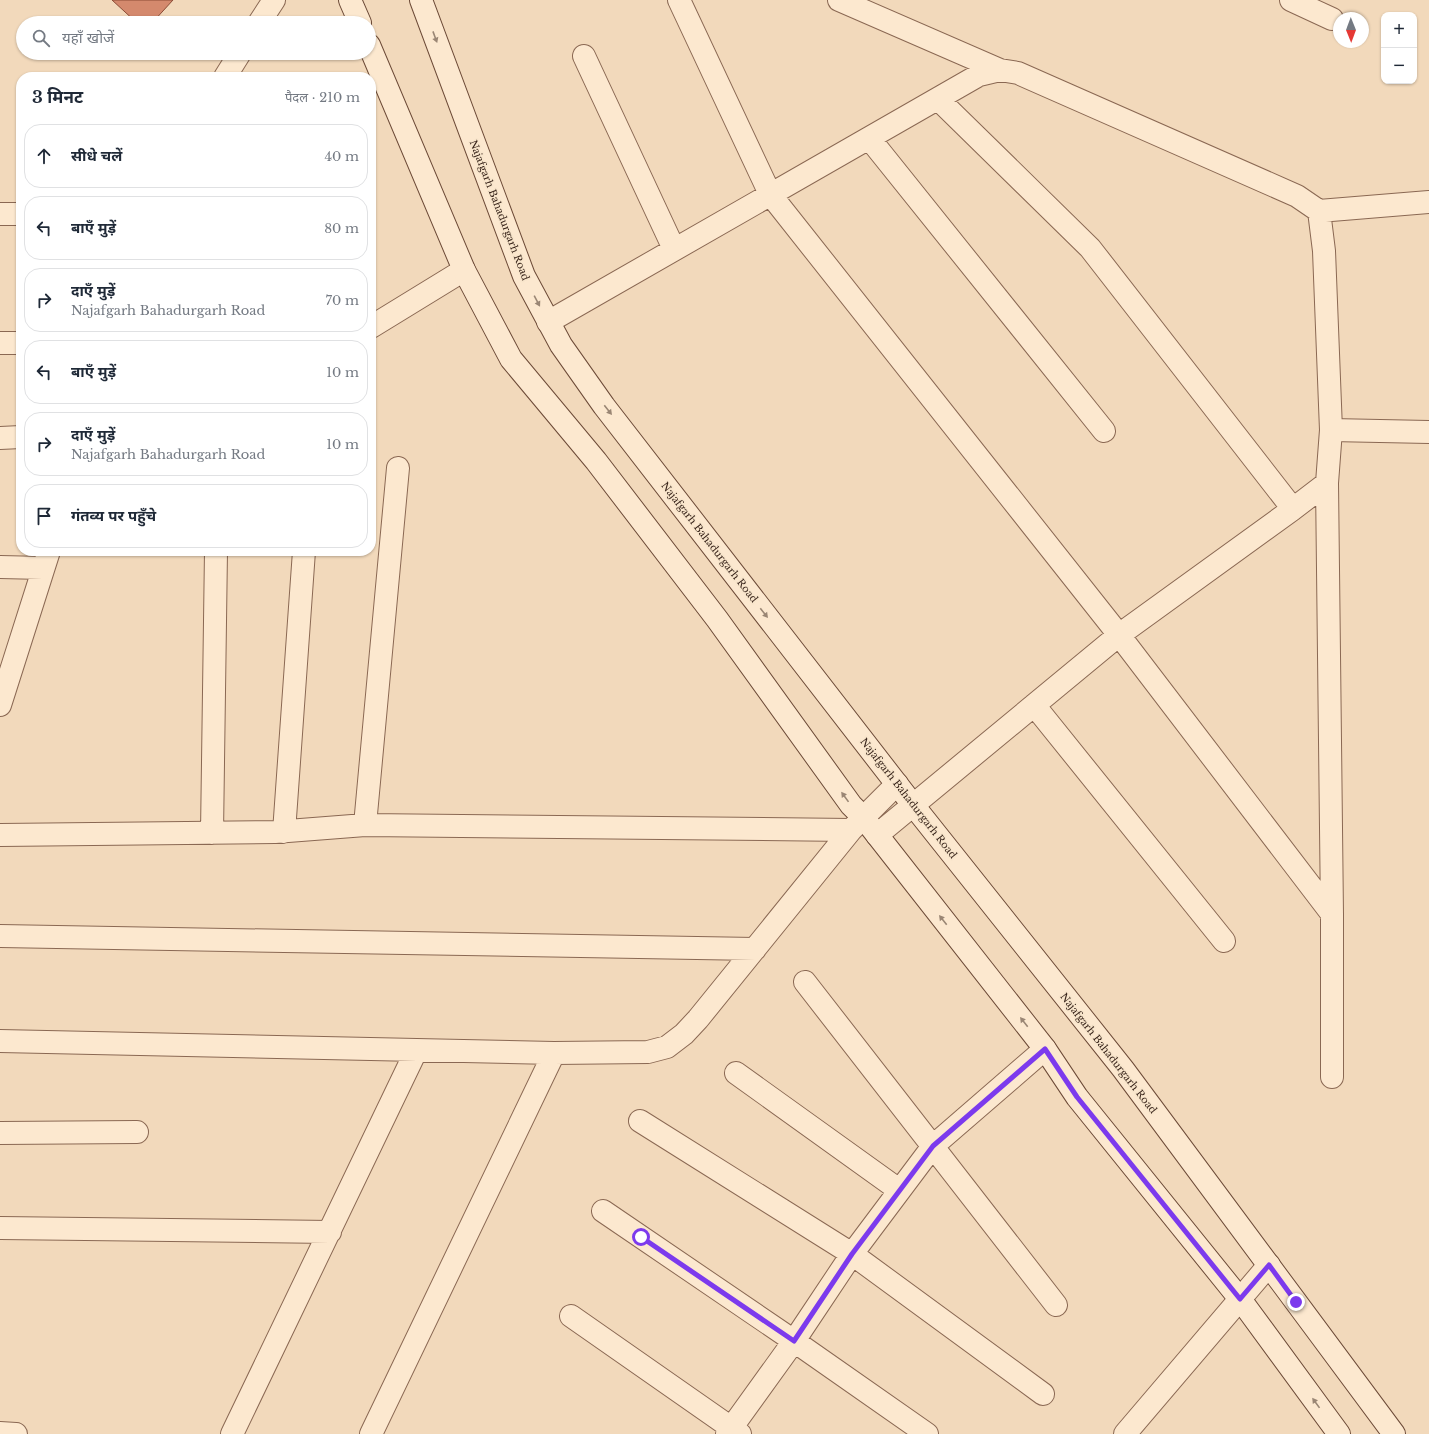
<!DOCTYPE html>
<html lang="hi">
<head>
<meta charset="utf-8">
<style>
  body { margin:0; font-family:"Libre Baskerville","Noto Sans Devanagari",serif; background:#f2f2f3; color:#1f2937 }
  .controls { position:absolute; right:12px; top:12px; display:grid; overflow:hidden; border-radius:8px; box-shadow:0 1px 3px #0004 }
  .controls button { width:36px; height:36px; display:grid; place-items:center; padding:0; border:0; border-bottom:1px solid #e0e1e3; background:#fff; color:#1f2937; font:20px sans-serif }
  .compass { position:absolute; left:1333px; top:12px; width:36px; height:36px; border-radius:50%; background:#fff; box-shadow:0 1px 3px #0004; rotate:179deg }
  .stop { position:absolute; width:12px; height:12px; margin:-9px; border:3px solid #7c3aed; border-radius:50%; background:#fff }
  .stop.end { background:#7c3aed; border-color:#fff; box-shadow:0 1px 4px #0008 }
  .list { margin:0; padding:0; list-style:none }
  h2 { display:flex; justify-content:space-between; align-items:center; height:52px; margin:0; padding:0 16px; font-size:17px }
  h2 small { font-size:13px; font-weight:400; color:#747a83 }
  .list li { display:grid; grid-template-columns:26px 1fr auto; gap:12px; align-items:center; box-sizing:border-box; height:64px; margin:0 8px 8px; padding:0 8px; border:1px solid #e0e1e3; border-radius:16px }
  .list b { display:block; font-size:15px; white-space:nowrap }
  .list p { margin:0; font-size:13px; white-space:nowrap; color:#747a83 }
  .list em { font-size:13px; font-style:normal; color:#747a83 }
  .icon { flex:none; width:22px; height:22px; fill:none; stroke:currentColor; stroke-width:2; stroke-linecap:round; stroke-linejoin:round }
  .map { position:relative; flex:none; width:1429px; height:1434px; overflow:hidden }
  .search { position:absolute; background:#fff; box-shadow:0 1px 3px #0004; left:16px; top:16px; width:360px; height:44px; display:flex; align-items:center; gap:10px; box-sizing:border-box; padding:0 14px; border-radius:22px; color:#747a83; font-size:15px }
  .panel { position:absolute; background:#fff; box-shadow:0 1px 3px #0004; left:16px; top:72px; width:360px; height:484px; border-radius:16px }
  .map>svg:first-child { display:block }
  .building { fill:#d4896d; stroke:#8b4c37 }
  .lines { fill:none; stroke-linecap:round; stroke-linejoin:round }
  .minor-casing { stroke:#8a6853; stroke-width:24 }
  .secondary-casing { stroke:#6c4a37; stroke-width:24 }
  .minor { stroke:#fce8cf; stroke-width:22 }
  .secondary { stroke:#fce8cf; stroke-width:22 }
  .oneway { fill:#9a8674 }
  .route { stroke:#7c3aed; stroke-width:5 }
  .labels { text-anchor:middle; stroke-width:3; stroke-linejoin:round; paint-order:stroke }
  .street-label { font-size:10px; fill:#38241a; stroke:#f8e5cb }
</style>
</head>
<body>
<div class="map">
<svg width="1429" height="1434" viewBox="0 0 1429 1434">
  <rect width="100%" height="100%" fill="#f2d9bb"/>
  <path class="building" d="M 112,0 L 173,0 L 152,23 L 137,23 Z"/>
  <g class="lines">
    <defs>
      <path id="minor" d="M 679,0 L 770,194 L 1119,635 L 1332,914
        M 839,0 L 1000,70
        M 1291,0 L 1332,19
        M 259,23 L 274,0
        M 584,56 L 674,249
        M 225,77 L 240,53
        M 938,99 L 1090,248 L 1293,509
        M 869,138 L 1104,431
        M 1319,211 L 1429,202
        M 0,214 L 21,214
        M 548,322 L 979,75 L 1000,70 L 1018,73 L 1297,196 L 1319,211 L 1324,251 L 1331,430 L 1327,483 L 1332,914 L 1332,1077
        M 371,327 L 464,270
        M 0,343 L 21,343
        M 1331,430 L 1429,432
        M 0,438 L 21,437
        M 0,567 L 43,568
        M 0,705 L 49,551
        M 1034,705 L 1224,941
        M 365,825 L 398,468
        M 284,832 L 304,551
        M 212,833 L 216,551
        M 0,835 L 275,832 L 365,825 L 851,830
        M 877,835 L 1119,635 L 1293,509 L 1327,483
        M 0,936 L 755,949
        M 805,982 L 1056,1305
        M 0,1041 L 554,1053 L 648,1052 L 667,1047 L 684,1034 L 698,1019 L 851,830 L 897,784
        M 736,1073 L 899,1190
        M 640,1121 L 852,1254 L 1043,1394
        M 0,1133 L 137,1132
        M 603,1211 L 794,1341 L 927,1434
        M 0,1228 L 330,1232
        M 571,1316 L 740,1434
        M 0,1433 L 16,1434
        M 232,1434 L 416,1051
        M 371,1434 L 554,1053
        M 727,1434 L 794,1341 L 852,1254 L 933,1146 L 1045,1049
        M 1125,1434 L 1269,1265"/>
      <path id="secondary" d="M 350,0 L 360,23
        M 421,0 L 524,276 L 561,345 L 604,406 L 913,805 L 1123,1069 L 1394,1434
        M 369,45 L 464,270 L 511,359 L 596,461 L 717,619 L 851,805 L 863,817 L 1045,1049 L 1077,1097 L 1240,1299 L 1339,1434"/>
    </defs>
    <use href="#minor" class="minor-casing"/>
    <use href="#secondary" class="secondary-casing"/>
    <use href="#minor" class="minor"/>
    <use href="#secondary" class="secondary"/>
  </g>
  <defs><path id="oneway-solid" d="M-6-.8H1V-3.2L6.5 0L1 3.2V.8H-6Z"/></defs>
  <g class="oneway">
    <use href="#oneway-solid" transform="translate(435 37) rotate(70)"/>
    <use href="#oneway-solid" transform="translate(537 301) rotate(62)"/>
    <use href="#oneway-solid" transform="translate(608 410) rotate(52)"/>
    <use href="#oneway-solid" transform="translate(764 613) rotate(52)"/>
    <use href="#oneway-solid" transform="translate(845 797) rotate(-126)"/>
    <use href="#oneway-solid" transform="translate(943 920) rotate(-128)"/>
    <use href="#oneway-solid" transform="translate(1024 1022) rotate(-128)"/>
    <use href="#oneway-solid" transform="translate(1316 1403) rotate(-126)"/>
  </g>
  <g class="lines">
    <path class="route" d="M 641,1237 L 794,1341 L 852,1254 L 933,1146 L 1045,1049 L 1077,1097 L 1240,1299 L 1269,1265 L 1296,1302"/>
  </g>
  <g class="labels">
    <g class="street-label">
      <text transform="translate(500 210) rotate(69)" y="4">Najafgarh Bahadurgarh Road</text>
      <text transform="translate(710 542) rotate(52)" y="4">Najafgarh Bahadurgarh Road</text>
      <text transform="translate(909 798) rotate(52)" y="4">Najafgarh Bahadurgarh Road</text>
      <text transform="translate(1109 1053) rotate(52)" y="4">Najafgarh Bahadurgarh Road</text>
    </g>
  </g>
</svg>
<div class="controls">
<button>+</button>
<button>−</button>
</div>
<svg class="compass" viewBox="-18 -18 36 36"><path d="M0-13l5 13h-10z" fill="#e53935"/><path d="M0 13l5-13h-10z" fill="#747a83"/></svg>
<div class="stop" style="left:641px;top:1237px"></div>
<div class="stop end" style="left:1296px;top:1302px"></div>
<div class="search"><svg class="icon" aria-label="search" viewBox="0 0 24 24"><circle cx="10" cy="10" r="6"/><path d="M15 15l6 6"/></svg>यहाँ खोजें</div>
<section class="panel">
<h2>3 मिनट<small>पैदल · 210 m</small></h2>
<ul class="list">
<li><svg class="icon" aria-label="ahead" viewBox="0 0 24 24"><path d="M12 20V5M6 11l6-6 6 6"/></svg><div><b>सीधे चलें</b></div><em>40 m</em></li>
<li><svg class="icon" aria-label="left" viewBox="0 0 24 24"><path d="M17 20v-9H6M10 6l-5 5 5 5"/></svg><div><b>बाएँ मुड़ें</b></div><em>80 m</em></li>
<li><svg class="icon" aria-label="right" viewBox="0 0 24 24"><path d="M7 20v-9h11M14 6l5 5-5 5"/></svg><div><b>दाएँ मुड़ें</b><p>Najafgarh Bahadurgarh Road</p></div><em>70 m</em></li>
<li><svg class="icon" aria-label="left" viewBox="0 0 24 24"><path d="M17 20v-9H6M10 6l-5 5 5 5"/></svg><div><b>बाएँ मुड़ें</b></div><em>10 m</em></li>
<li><svg class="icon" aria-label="right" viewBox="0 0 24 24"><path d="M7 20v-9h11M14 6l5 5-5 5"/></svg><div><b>दाएँ मुड़ें</b><p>Najafgarh Bahadurgarh Road</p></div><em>10 m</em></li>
<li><svg class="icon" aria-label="arrive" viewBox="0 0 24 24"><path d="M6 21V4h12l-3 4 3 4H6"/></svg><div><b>गंतव्य पर पहुँचे</b></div></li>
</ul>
</section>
</div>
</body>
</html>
